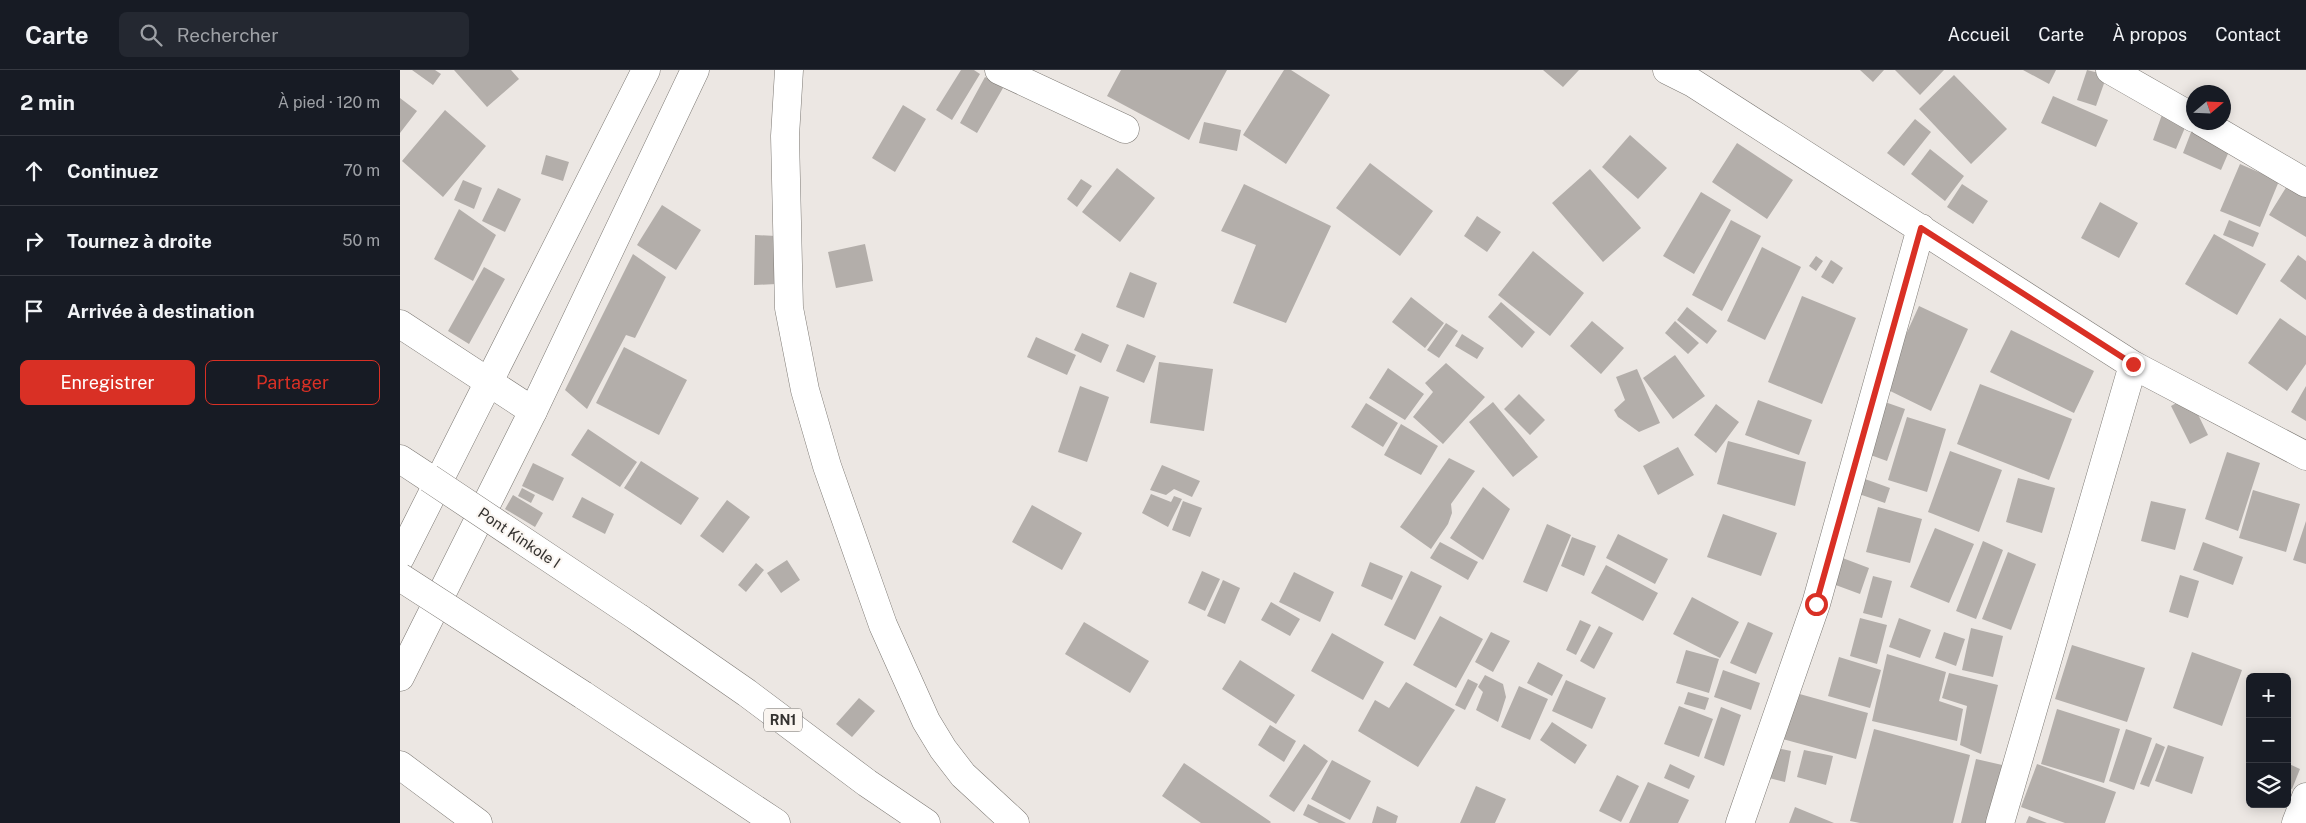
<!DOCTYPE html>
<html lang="fr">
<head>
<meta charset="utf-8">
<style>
  body { margin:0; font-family:"Public Sans",sans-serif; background:#242831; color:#f1f3f6 }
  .controls { position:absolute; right:15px; bottom:15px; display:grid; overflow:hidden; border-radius:8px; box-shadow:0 2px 12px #0003 }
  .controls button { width:45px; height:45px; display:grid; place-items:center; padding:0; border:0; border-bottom:1px solid #363941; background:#171b24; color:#f1f3f6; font:25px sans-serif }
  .compass { position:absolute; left:1786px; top:15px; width:45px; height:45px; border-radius:50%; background:#171b24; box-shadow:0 2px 12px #0003; rotate:71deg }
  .stop { position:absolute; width:15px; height:15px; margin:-11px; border:4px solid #d93025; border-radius:50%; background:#fff }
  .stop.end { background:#d93025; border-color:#fff; box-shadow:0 1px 5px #0008 }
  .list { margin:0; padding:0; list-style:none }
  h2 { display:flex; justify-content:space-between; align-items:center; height:65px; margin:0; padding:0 20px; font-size:21px }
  h2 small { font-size:16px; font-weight:400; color:#9ea1a6 }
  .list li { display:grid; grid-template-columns:32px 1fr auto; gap:15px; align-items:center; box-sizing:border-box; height:70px; padding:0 20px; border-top:1px solid #363941 }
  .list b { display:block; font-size:19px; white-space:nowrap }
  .list em { font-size:16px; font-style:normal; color:#9ea1a6 }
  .actions { display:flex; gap:10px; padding:15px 20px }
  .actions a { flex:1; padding:11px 0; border:1px solid #d93025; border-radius:8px; text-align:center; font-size:18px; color:#d93025 }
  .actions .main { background:#d93025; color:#fff }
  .icon { flex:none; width:28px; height:28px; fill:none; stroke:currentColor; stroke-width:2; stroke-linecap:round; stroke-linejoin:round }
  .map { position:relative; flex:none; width:1906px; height:753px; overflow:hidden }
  header { display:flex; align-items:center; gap:30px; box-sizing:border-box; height:70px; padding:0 25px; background:#171b24; border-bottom:1px solid #363941 }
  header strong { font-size:24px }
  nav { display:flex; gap:28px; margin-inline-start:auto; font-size:18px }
  .search { width:350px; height:45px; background:#242831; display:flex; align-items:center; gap:12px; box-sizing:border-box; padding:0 18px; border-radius:8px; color:#9ea1a6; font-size:19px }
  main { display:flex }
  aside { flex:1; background:#171b24 }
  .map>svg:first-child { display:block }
  .building { fill:#b3aeaa }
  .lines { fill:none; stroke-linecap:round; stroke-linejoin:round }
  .street-casing { stroke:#7d7974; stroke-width:29 }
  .highway-casing { stroke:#7d7974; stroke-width:29 }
  .street { stroke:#fff; stroke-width:28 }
  .highway { stroke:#fff; stroke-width:28 }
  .highway-bridge-casing { stroke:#7d7974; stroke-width:29; stroke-linecap:butt }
  .highway-bridge { stroke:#fff; stroke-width:28 }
  .route { stroke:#d93025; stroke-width:6 }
  .labels { text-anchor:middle; stroke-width:4; stroke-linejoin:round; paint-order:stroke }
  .shield { fill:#faf5f0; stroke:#6f6c6a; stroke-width:1 }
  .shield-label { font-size:14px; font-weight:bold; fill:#343230 }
  .street-label { font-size:15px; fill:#343230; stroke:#faf5f0 }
</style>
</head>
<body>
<header>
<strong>Carte</strong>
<div class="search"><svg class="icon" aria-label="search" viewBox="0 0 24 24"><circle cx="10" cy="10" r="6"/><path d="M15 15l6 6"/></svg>Rechercher</div>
<nav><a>Accueil</a><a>Carte</a><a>À propos</a><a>Contact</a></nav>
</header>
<main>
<aside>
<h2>2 min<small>À pied · 120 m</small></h2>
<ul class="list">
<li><svg class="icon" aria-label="ahead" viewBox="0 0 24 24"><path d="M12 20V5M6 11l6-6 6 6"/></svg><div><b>Continuez</b></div><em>70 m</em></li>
<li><svg class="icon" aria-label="right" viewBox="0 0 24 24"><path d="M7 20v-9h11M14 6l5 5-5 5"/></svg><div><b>Tournez à droite</b></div><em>50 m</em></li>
<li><svg class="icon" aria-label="arrive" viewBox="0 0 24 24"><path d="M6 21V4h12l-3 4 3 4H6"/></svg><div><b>Arrivée à destination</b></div></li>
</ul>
<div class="actions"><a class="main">Enregistrer</a><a>Partager</a></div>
</aside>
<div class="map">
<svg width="1906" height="753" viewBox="0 0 1906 753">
  <rect width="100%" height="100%" fill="#ece7e3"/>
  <path class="building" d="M 12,0 L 35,0 L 41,4 L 33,15 Z
    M 54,0 L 111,0 L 119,9 L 87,37 Z
    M 561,0 L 574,0 L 580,4 L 552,50 L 536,40 Z
    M 721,0 L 827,0 L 789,70 L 707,26 Z
    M 884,0 L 891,0 L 930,25 L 886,94 L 843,65 Z
    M 1143,0 L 1179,0 L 1163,17 Z
    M 1460,0 L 1484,0 L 1473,12 Z
    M 1495,0 L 1544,0 L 1520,25 Z
    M 1623,0 L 1656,0 L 1649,14 Z
    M 1687,0 L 1707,5 L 1696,36 L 1677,30 Z
    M 1554,5 L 1607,59 L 1571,94 L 1519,39 Z
    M 585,7 L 603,18 L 577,63 L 560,53 Z
    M 1653,26 L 1708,50 L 1696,77 L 1641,53 Z
    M 0,28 L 17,41 L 0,63 Z
    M 503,35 L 526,49 L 495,102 L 472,88 Z
    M 1765,36 L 1789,48 L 1776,79 L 1753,70 Z
    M 45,40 L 86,76 L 43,127 L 2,91 Z
    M 1515,49 L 1531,62 L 1504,96 L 1487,83 Z
    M 804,52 L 841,60 L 837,81 L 799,73 Z
    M 1795,52 L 1833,72 L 1821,100 L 1783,83 Z
    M 1230,65 L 1267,98 L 1238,129 L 1202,97 Z
    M 1337,73 L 1393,110 L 1367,149 L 1312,112 Z
    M 1530,79 L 1564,106 L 1545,131 L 1511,104 Z
    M 146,85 L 169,92 L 163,111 L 141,104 Z
    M 970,93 L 1033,141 L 1000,186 L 936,138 Z
    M 1840,94 L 1879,111 L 1860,157 L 1820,141 Z
    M 717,98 L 755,128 L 720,172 L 682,142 Z
    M 1190,99 L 1241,158 L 1203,192 L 1152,133 Z
    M 681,109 L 692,116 L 677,137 L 667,129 Z
    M 63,110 L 82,118 L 74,139 L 54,130 Z
    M 1890,111 L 1906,121 L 1906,167 L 1869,145 Z
    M 844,114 L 931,156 L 886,253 L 833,233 L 856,175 L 821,161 Z
    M 1562,114 L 1588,131 L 1573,154 L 1547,137 Z
    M 98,118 L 121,129 L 105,162 L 82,151 Z
    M 1301,122 L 1331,140 L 1294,204 L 1263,186 Z
    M 1700,132 L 1738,153 L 1719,188 L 1681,168 Z
    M 262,135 L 301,160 L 276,200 L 237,175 Z
    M 59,139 L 96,165 L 73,211 L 34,189 Z
    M 1077,146 L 1101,162 L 1087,182 L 1064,166 Z
    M 1331,150 L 1361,166 L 1322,241 L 1292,225 Z
    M 1829,150 L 1859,163 L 1853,177 L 1823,165 Z
    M 1814,164 L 1866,194 L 1837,245 L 1785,214 Z
    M 355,165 L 376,166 L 376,214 L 354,215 Z
    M 465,174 L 473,211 L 436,218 L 428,182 Z
    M 1362,177 L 1401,197 L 1365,270 L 1327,251 Z
    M 1133,181 L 1184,223 L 1150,266 L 1098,225 Z
    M 233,184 L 266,207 L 235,268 L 226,265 L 187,339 L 165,320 Z
    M 1898,185 L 1906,191 L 1906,230 L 1880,211 Z
    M 1416,186 L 1423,191 L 1416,201 L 1409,196 Z
    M 1431,190 L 1443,198 L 1433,214 L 1421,207 Z
    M 84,197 L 105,209 L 69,274 L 48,261 Z
    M 730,202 L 757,213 L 744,248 L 716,237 Z
    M 1402,226 L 1456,248 L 1422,334 L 1368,312 Z
    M 1011,227 L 1044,253 L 1025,278 L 992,252 Z
    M 1101,232 L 1135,262 L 1122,278 L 1088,247 Z
    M 1519,236 L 1568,259 L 1531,341 L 1482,317 Z
    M 1287,237 L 1317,261 L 1307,274 L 1277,250 Z
    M 1880,248 L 1906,266 L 1906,294 L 1887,321 L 1848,293 Z
    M 1192,251 L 1224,278 L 1201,304 L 1170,276 Z
    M 1275,251 L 1299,273 L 1288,284 L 1265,263 Z
    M 1046,253 L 1058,261 L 1039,288 L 1027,280 Z
    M 1611,260 L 1694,301 L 1674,343 L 1590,302 Z
    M 682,263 L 709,275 L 701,293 L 674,280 Z
    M 1062,264 L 1084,278 L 1077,289 L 1055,276 Z
    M 636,267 L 676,285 L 667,305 L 627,287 Z
    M 727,274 L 756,286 L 744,313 L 716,301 Z
    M 224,277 L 287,310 L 259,365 L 196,333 Z
    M 1275,285 L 1305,326 L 1273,349 L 1243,308 Z
    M 759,292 L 813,299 L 804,361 L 750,353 Z
    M 1046,293 L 1085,327 L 1043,374 L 1013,347 L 1033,322 L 1025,313 Z
    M 988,298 L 1024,324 L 1005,350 L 969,328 Z
    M 1237,299 L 1260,353 L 1239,362 L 1218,347 L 1214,340 L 1225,330 L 1216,307 Z
    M 1580,314 L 1672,349 L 1649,410 L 1557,374 Z
    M 680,316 L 709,327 L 687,392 L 658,382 Z
    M 1906,316 L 1906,351 L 1891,342 Z
    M 1119,324 L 1145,350 L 1130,365 L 1104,339 Z
    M 1789,326 L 1808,365 L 1790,374 L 1771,336 Z
    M 1358,330 L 1412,350 L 1399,385 L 1345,365 Z
    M 1482,331 L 1505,339 L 1487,391 L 1465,383 Z
    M 1093,332 L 1138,387 L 1113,407 L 1069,352 Z
    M 966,333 L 998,353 L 983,377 L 951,357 Z
    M 1316,334 L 1339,352 L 1316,383 L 1294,365 Z
    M 1507,347 L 1546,359 L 1527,422 L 1488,410 Z
    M 1001,354 L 1038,376 L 1021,405 L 984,385 Z
    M 188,359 L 237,392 L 220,417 L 171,385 Z
    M 1328,371 L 1406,392 L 1395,436 L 1317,414 Z
    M 1278,377 L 1294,405 L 1258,425 L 1243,396 Z
    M 1550,381 L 1602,400 L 1579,462 L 1528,442 Z
    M 1827,382 L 1860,393 L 1838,461 L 1805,449 Z
    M 1049,388 L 1075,401 L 1051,434 L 1052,443 L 1048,454 L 1031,479 L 1000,457 Z
    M 241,391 L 299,428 L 281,455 L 224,418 Z
    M 133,393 L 164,408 L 153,431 L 122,416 Z
    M 762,395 L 800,411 L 792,427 L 774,419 L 766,425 L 750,420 Z
    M 1618,408 L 1655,418 L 1642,463 L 1606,452 Z
    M 1465,409 L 1490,418 L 1485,433 L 1459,424 Z
    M 1083,417 L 1110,439 L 1083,490 L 1050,468 Z
    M 122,418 L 135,425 L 131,433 L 118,426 Z
    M 1853,420 L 1900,434 L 1886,482 L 1839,468 Z
    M 751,424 L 771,432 L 774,426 L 782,429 L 768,457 L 742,443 Z
    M 113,425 L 143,443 L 135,457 L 105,439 Z
    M 182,427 L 214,444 L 205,464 L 172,447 Z
    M 327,430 L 350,447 L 323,483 L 300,466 Z
    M 783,431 L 802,438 L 790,467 L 772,460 Z
    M 1751,431 L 1786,439 L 1775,480 L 1741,471 Z
    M 632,435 L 682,463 L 662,500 L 612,472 Z
    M 1478,437 L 1522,449 L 1510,493 L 1466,482 Z
    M 1323,444 L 1377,463 L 1361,506 L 1307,487 Z
    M 1906,451 L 1906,494 L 1893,490 Z
    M 1147,454 L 1171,465 L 1147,522 L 1123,512 Z
    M 1535,458 L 1574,474 L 1549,533 L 1510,517 Z
    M 1218,464 L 1268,489 L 1255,514 L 1206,488 Z
    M 1172,467 L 1196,476 L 1184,506 L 1161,496 Z
    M 1583,471 L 1603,480 L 1576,549 L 1556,541 Z
    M 1040,472 L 1078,492 L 1068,510 L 1030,488 Z
    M 1803,472 L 1843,487 L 1833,515 L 1793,500 Z
    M 1424,481 L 1469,498 L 1460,524 L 1414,507 Z
    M 1608,482 L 1636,494 L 1611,560 L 1582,549 Z
    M 387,490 L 400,510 L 381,523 L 367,503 Z
    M 970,492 L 1003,506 L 992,530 L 961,516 Z
    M 356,493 L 364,500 L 346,522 L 338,515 Z
    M 1206,495 L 1258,523 L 1243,551 L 1191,523 Z
    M 802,501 L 820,509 L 805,541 L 788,533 Z
    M 1011,501 L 1042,516 L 1015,570 L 984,555 Z
    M 894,502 L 934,522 L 920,552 L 879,532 Z
    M 1780,505 L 1799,511 L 1788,548 L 1769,542 Z
    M 1473,506 L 1492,511 L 1482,548 L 1463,543 Z
    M 823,510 L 840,518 L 825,554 L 807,546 Z
    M 1292,527 L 1339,552 L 1320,588 L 1273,564 Z
    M 871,532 L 900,549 L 890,566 L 861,550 Z
    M 1040,546 L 1083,569 L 1056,618 L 1013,595 Z
    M 1460,548 L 1487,555 L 1477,594 L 1450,586 Z
    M 1499,548 L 1531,560 L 1520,588 L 1489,577 Z
    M 1180,550 L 1191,555 L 1176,585 L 1166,580 Z
    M 684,552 L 749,591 L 730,623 L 665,584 Z
    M 1348,552 L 1373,563 L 1356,604 L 1330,593 Z
    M 1199,556 L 1213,563 L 1194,599 L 1180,591 Z
    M 1571,558 L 1603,566 L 1593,607 L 1562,600 Z
    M 1091,562 L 1110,571 L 1093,602 L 1075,592 Z
    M 1544,562 L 1565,569 L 1556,596 L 1535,588 Z
    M 932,563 L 984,592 L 963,630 L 911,601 Z
    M 1672,575 L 1745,598 L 1727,652 L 1655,629 Z
    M 1286,580 L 1319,589 L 1309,623 L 1276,613 Z
    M 1792,582 L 1842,600 L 1822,656 L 1773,638 Z
    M 1487,584 L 1546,602 L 1539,631 L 1563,639 L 1557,671 L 1472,651 Z
    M 1439,587 L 1481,600 L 1470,638 L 1428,626 Z
    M 840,590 L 895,625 L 876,654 L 822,619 Z
    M 1138,592 L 1163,605 L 1152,626 L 1127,613 Z
    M 1323,600 L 1360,613 L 1351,640 L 1314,627 Z
    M 1549,603 L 1598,615 L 1581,684 L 1560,675 L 1567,636 L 1542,628 Z
    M 1085,605 L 1103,614 L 1106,627 L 1098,652 L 1076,640 L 1083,622 L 1078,617 Z
    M 1068,609 L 1078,614 L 1065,640 L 1055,635 Z
    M 1166,610 L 1206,628 L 1192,659 L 1152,641 Z
    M 1006,612 L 1055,640 L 1018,697 L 958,661 L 975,630 L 989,638 Z
    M 1119,616 L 1148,629 L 1130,670 L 1101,657 Z
    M 1374,617 L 1468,643 L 1456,689 L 1361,663 Z
    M 1288,622 L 1309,628 L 1305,640 L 1284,634 Z
    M 459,628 L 475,641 L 452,667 L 436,654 Z
    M 1279,636 L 1313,649 L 1299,687 L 1264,674 Z
    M 1321,637 L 1341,645 L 1324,696 L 1304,688 Z
    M 1657,639 L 1720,659 L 1704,713 L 1641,694 Z
    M 1152,652 L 1187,675 L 1175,694 L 1140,670 Z
    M 870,655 L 896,671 L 884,692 L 858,675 Z
    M 1474,659 L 1570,685 L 1553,753 L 1460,753 L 1450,751 Z
    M 1726,659 L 1752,668 L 1734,720 L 1709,711 Z
    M 1756,673 L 1765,677 L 1749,717 L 1740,714 Z
    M 904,674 L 928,691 L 894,742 L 869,726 Z
    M 1768,675 L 1804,687 L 1792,724 L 1755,711 Z
    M 1368,676 L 1391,681 L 1385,712 L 1361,706 Z
    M 1404,680 L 1433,686 L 1426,715 L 1397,707 Z
    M 1576,689 L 1611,697 L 1597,753 L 1561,753 Z
    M 932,690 L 971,711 L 950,750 L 911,729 Z
    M 784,693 L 871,752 L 870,753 L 801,753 L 762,726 Z
    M 1887,693 L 1900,699 L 1892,719 L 1887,717 Z
    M 1270,694 L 1295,706 L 1289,719 L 1264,708 Z
    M 1637,694 L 1716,722 L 1705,753 L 1665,753 L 1621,737 Z
    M 1217,705 L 1239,716 L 1221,752 L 1199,741 Z
    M 1248,712 L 1289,730 L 1278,753 L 1229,753 Z
    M 1076,716 L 1106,729 L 1095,753 L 1060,753 Z
    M 908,734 L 946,753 L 919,753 L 903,745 Z
    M 977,736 L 998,746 L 996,753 L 972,753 Z
    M 1395,737 L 1434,753 L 1389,753 Z
    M 1629,746 L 1647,753 L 1626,753 Z"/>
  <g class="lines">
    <defs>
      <path id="street" d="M 599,0 L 725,59
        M 1267,0 L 1293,13 L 1733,295 L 1906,386
        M 1710,0 L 1794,48
        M 1802,52 L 1906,113
        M 0,254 L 133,341
        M 0,695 L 78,753
        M 1340,753 L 1416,534 L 1521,158
        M 1600,753 L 1733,295
        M 1896,753 L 1906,727"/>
      <path id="highway" d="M 389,0 L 385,66 L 389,238 L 405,320 L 427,396 L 483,555 L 526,651 L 543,679 L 563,705 L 615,753
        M 0,389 L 29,408
        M 0,488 L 246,0
        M 239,548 L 347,623 L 467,713 L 526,753
        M 0,607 L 133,341 L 295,0
        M 183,625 L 376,753"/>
    </defs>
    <use href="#street" class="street-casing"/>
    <use href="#highway" class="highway-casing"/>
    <use href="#street" class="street"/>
    <use href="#highway" class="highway"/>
    <defs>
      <path id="highway-bridge" d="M 29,408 L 239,548
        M 0,507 L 183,625"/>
    </defs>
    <use href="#highway-bridge" class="highway-bridge-casing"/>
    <use href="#highway-bridge" class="highway-bridge"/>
  </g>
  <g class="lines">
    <path class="route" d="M 1416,534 L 1521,158 L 1733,294"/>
  </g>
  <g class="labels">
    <rect class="shield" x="364" y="638.5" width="38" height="23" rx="4"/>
    <g class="shield-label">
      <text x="383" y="655">RN1</text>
    </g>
    <g class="street-label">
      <text transform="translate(119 468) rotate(34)" y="5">Pont Kinkole I</text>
    </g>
  </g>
</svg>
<div class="controls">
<button>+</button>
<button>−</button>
<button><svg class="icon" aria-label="layers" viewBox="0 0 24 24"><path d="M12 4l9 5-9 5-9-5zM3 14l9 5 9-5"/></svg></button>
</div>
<svg class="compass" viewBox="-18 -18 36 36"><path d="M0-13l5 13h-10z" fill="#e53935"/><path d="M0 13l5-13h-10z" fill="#9ea1a6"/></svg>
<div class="stop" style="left:1416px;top:534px"></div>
<div class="stop end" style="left:1733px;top:294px"></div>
</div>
</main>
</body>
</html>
